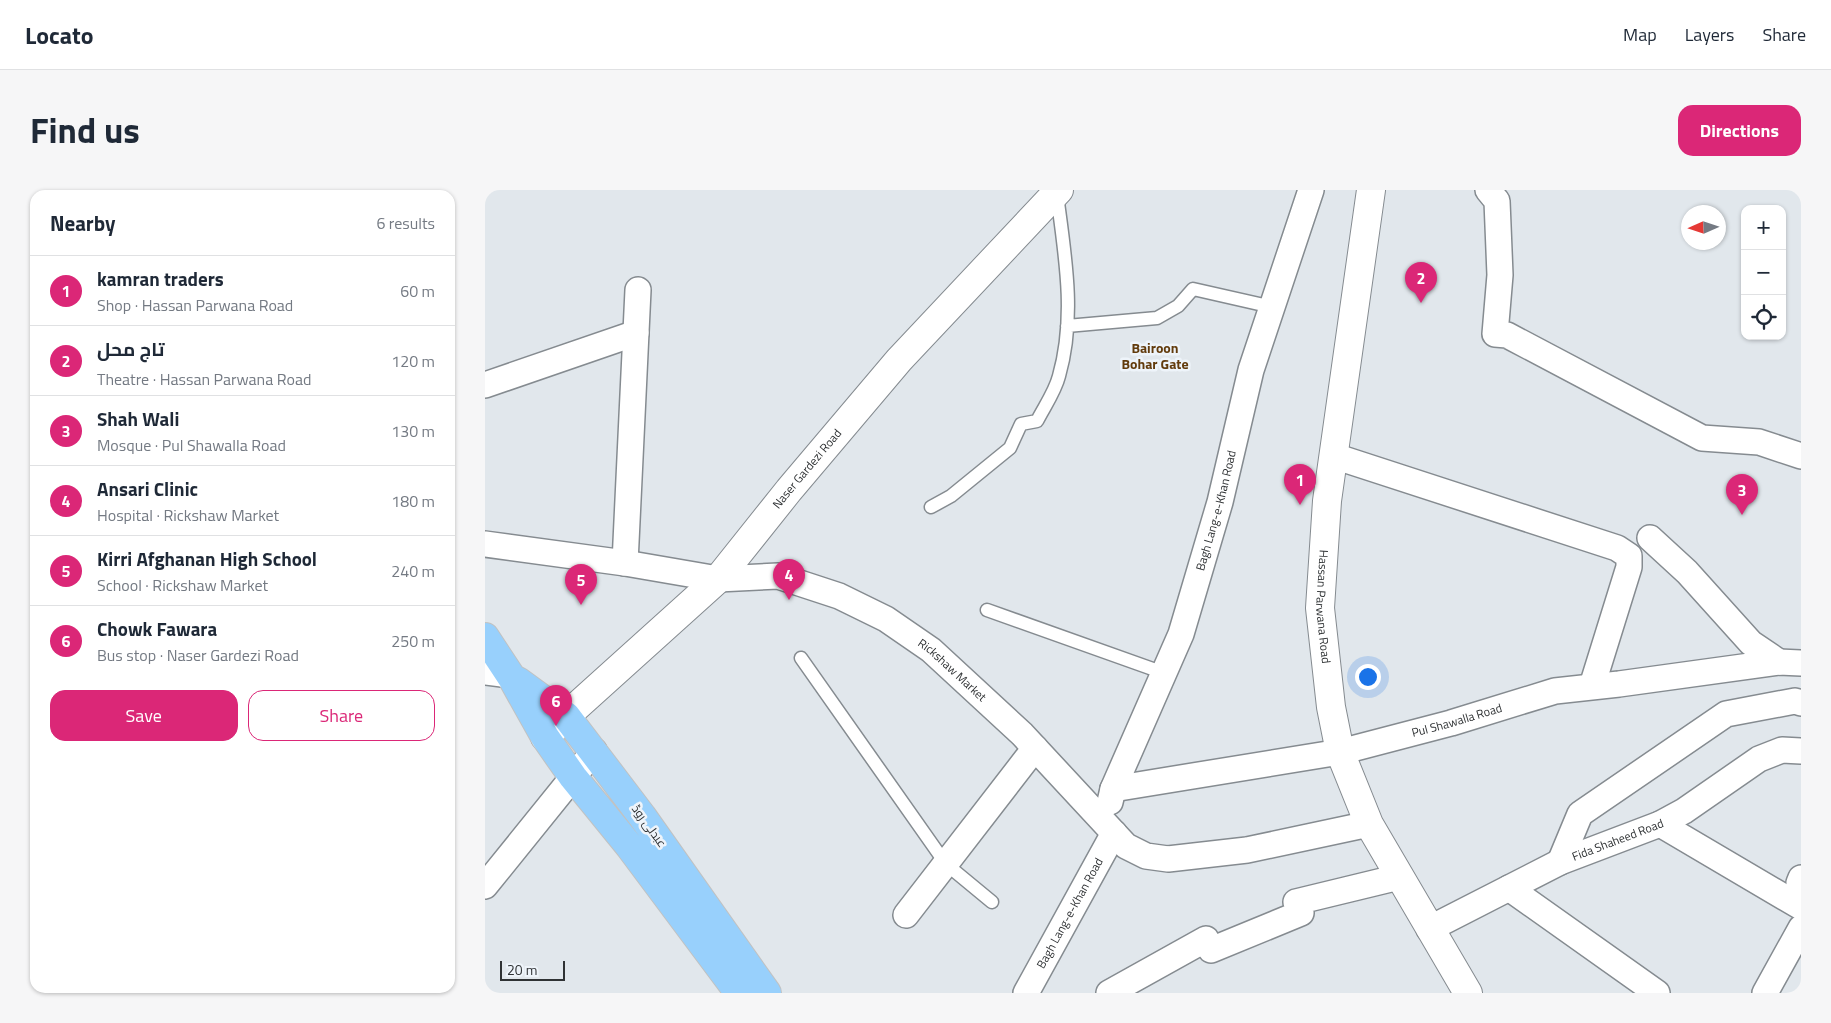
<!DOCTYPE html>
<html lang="en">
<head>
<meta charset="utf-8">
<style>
  body { margin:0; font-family:"Titillium Web",Cairo,sans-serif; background:#f6f6f7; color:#1f2937 }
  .controls { position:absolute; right:15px; top:15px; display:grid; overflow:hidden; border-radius:10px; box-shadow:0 1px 4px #0004 }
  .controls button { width:45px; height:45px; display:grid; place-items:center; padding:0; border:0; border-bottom:1px solid #e0e1e3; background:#fff; color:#1f2937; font:25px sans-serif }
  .compass { position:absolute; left:1196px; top:15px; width:45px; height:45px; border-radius:50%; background:#fff; box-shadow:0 1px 4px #0004; rotate:267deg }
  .scale { position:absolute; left:15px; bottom:12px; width:65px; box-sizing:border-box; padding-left:5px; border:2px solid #2f3234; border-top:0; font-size:14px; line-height:18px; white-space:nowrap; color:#2f3234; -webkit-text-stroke:4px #eef4fa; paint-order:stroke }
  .you { position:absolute; left:882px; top:486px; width:18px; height:18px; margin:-12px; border:4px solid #fff; border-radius:50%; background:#1a73e8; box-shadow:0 0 0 8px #1a73e833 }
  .badge { display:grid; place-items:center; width:32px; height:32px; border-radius:50%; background:#db2777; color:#fff; font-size:16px; font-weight:700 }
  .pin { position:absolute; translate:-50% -41px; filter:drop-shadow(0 1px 2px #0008) }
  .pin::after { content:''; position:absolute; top:26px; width:18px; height:15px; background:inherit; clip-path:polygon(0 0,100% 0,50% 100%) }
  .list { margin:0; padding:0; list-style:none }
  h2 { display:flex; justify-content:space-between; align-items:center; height:65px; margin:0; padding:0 20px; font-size:21px }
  h2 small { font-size:16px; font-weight:400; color:#747a83 }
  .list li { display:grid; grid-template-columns:32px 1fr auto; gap:15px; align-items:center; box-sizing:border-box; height:70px; padding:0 20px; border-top:1px solid #e0e1e3 }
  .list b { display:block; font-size:19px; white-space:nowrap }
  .list p { margin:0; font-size:16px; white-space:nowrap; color:#747a83 }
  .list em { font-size:16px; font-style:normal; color:#747a83 }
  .actions { display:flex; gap:10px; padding:15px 20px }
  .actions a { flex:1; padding:11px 0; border:1px solid #db2777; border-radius:15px; text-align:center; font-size:18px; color:#db2777 }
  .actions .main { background:#db2777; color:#fff }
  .icon { flex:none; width:28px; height:28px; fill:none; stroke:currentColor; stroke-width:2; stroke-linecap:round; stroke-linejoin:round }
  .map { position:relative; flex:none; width:1316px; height:803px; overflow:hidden; border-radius:15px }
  header { display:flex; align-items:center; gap:30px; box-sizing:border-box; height:70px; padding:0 25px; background:#fff; border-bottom:1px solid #e0e1e3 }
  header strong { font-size:24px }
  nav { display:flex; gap:28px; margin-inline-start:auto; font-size:18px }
  .intro { display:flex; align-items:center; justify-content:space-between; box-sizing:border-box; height:120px; padding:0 30px }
  h1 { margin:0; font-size:35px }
  .button { padding:12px 22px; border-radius:15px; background:#db2777; color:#fff; font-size:18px; font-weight:700 }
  main { display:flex; gap:30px; padding:0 30px }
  aside { flex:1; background:#fff; border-radius:15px; box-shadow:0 1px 4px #0004 }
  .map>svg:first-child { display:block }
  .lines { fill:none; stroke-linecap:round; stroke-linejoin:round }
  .service-casing { stroke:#858b90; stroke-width:15 }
  .minor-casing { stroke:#858b90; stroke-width:28 }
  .tertiary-casing { stroke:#858b90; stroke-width:30 }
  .secondary-casing { stroke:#858b90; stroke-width:30 }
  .primary-casing { stroke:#c1c2c2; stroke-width:30 }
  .service { stroke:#fff; stroke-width:12 }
  .minor { stroke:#fff; stroke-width:25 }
  .tertiary { stroke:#fff; stroke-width:28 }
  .secondary { stroke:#fff; stroke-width:28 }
  .primary { stroke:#98d0fc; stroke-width:28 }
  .labels { text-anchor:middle; stroke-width:5; stroke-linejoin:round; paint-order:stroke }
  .street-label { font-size:12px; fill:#2f3234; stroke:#eef4fa }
  .neighbourhood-label { font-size:14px; font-weight:bold; fill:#623b0c; stroke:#eef4fa }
</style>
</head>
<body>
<header>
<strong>Locato</strong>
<nav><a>Map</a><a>Layers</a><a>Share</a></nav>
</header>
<div class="intro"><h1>Find us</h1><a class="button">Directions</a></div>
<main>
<aside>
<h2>Nearby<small>6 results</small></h2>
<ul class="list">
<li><span class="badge">1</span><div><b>kamran traders</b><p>Shop · Hassan Parwana Road</p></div><em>60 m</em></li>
<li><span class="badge">2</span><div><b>تاج محل</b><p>Theatre · Hassan Parwana Road</p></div><em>120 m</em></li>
<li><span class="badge">3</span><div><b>Shah Wali</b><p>Mosque · Pul Shawalla Road</p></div><em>130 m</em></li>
<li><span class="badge">4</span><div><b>Ansari Clinic</b><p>Hospital · Rickshaw Market</p></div><em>180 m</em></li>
<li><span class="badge">5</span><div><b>Kirri Afghanan High School</b><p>School · Rickshaw Market</p></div><em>240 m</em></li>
<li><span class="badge">6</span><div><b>Chowk Fawara</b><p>Bus stop · Naser Gardezi Road</p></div><em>250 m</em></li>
</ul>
<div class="actions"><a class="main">Save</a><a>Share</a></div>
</aside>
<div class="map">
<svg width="1316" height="803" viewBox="0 0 1316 803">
  <rect width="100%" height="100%" fill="#e1e7ec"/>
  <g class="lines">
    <defs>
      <path id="service" d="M 582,136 L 672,128 L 693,116 L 708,99 L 787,117
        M 446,317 L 466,306 L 525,258 L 536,234 L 552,231 C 559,217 570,202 574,186 C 591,127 580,65 572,5
        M 502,420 L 679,483
        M 316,468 L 461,674 L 507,712"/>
      <g id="minor">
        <path d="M 1003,0 L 1012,11 L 1015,85 L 1010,144 L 1022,145 L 1217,248 L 1274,252 L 1316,266"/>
        <path d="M 0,195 L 151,143"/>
        <path d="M 849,266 L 1132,358 L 1144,366 L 1144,377 L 1107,496"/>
        <path d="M 1165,348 L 1202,382 L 1266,453 L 1294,472"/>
        <path id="s1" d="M 0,354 L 140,373 L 233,389 L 293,386 L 354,406 L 401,429 L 446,460 L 537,544 L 641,656 L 661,666 L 683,669 L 762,660 L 884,634"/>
        <path d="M 140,373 L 153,100"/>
        <path d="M 0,482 L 25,485"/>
        <path id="s2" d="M 628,599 L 855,562 L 966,533 L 1070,501 L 1134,494 L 1294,472 L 1316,473"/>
        <path id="s3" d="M 625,612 L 628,599 L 696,444 L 735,312 L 766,180 L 826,0"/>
        <path d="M 1175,634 L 1316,717"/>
        <path d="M 1075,672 L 1095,624 L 1241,524 L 1310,511 L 1316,513"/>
        <path d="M 1316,688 L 1314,693 L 1316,699"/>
        <path d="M 0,696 L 109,561"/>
        <path d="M 1024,698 L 1172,803"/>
        <path d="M 421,725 L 550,558"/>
        <path id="s4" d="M 944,739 L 1075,672 L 1175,634 L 1199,621 L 1274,569 L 1297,560 L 1316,561"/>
        <path id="s5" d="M 541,803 L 629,643"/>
        <path d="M 624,803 L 721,749 L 726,760 L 816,723 L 811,712 L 914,687"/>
        <path d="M 1280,803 L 1316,738"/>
      </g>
      <g id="tertiary">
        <path id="s6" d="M 60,547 L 81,526 L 233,389 L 304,300 L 414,170 L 574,0"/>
      </g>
      <g id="secondary">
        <path id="s7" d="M 886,0 L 842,311 L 835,418 L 846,517 L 855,562 L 884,634 L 983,803"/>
      </g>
      <path id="primary" d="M 0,447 L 27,488 L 60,547 L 88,587 L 145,657 L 254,803
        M 33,491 L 81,526 L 157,626 L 282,803"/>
    </defs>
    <use href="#service" class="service-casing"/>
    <use href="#minor" class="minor-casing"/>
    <use href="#tertiary" class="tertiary-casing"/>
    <use href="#secondary" class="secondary-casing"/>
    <use href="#primary" class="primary-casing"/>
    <use href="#service" class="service"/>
    <use href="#minor" class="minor"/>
    <use href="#tertiary" class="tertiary"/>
    <use href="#secondary" class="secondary"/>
    <use href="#primary" class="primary"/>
  </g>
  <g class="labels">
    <g class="street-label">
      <text dy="4" stroke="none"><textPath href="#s6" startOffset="376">Naser Gardezi Road</textPath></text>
      <text dy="4" stroke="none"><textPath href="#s3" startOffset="311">Bagh Lang-e-Khan Road</textPath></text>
      <text dy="4" stroke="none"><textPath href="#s7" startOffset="420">Hassan Parwana Road</textPath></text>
      <text dy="4" stroke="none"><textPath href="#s1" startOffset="496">Rickshaw Market</textPath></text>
      <text dy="4" stroke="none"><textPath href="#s2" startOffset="351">Pul Shawalla Road</textPath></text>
      <text transform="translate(164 636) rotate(54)" y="4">عبدلی روڈ</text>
      <text dy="4" stroke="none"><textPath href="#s4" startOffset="209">Fida Shaheed Road</textPath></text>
      <text dy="4" stroke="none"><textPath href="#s5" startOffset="91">Bagh Lang-e-Khan Road</textPath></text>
    </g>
    <g class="neighbourhood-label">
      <text x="670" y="163">Bairoon<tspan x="670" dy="16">Bohar Gate</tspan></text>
    </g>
  </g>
</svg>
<div class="controls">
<button>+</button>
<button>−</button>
<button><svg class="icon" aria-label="locate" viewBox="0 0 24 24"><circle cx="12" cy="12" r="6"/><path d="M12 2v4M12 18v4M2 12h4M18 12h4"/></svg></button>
</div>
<svg class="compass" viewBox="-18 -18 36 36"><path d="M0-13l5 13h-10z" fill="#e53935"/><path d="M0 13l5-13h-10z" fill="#747a83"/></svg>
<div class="scale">20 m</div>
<div class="you"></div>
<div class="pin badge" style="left:815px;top:315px">1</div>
<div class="pin badge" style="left:936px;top:113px">2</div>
<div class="pin badge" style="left:1257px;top:325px">3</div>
<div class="pin badge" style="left:304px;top:410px">4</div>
<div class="pin badge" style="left:96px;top:415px">5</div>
<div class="pin badge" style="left:71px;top:536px">6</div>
</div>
</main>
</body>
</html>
